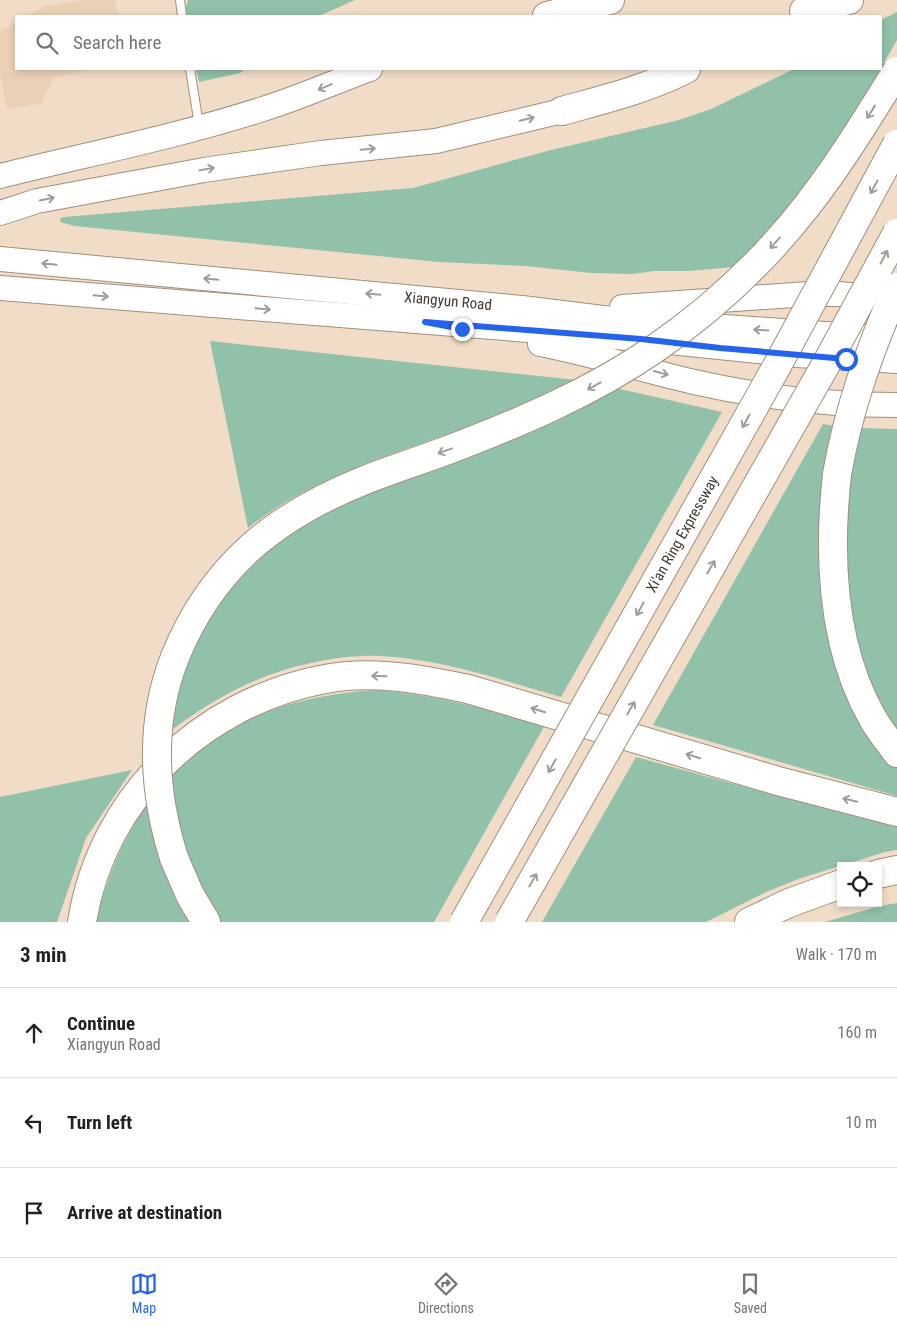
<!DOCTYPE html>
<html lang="en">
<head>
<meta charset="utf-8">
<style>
  body { margin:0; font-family:"Roboto Condensed",sans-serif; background:#f6f6f6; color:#202124 }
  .controls { position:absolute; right:15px; bottom:15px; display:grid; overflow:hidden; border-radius:0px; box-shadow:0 2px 8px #0003 }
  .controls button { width:45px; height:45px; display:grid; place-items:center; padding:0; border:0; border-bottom:1px solid #e0e0e0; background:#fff; color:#202124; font:25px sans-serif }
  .stop { position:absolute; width:15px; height:15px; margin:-11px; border:4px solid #2563eb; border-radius:50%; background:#fff }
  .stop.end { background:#2563eb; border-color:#fff; box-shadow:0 1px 5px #0008 }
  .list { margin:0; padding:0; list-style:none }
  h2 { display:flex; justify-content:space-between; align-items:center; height:65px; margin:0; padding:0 20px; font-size:21px }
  h2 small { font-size:16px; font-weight:400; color:#757577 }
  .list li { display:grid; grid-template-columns:32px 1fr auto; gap:15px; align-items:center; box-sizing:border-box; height:90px; padding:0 20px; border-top:1px solid #e0e0e0 }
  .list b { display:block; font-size:19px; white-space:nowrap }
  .list p { margin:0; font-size:16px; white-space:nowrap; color:#757577 }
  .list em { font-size:16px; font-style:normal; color:#757577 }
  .icon { flex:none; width:28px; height:28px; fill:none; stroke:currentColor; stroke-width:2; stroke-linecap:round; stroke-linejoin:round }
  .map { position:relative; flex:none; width:897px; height:922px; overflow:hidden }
  .search { position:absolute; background:#fff; box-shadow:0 2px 8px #0003; left:15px; right:15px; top:15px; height:55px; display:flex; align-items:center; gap:12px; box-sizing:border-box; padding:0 18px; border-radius:0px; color:#757577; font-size:19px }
  .sheet { height:335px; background:#fff }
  nav { display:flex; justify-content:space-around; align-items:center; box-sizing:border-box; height:70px; border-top:1px solid #e0e0e0; background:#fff; font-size:14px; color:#757577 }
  nav a { display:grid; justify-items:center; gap:2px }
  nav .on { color:#2563eb }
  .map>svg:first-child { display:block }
  .built { fill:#ead1b6 }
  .green { fill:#91c1a9 }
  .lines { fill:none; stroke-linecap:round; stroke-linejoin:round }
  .lane-casing { stroke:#a18f7c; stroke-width:10 }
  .primary-casing { stroke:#a18f7c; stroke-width:26 }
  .highway-casing { stroke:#a18f7c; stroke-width:30 }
  .lane { stroke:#fff; stroke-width:8 }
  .primary { stroke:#fff; stroke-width:24 }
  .highway { stroke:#fff; stroke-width:28 }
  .highway-bridge-casing { stroke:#a18f7c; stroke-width:30; stroke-linecap:butt }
  .highway-bridge { stroke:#fff; stroke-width:28 }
  .oneway { stroke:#a09c98 }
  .route { stroke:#2563eb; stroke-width:6 }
  .labels { text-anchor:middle; stroke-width:4; stroke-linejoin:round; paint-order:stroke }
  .street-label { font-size:15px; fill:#423a32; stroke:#fff }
</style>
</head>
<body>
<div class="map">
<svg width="897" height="922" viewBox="0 0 897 922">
  <rect width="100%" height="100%" fill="#f0dcc7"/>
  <path class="built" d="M 84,0 L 115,0 L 118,16 L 28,16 L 45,6 Z
    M 16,23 L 16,69 L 91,69 L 53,78 L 41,104 L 7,109 L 0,75 L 0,32 Z"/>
  <path class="green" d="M 188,0 L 355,0 L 319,16 L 187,16 L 186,8 Z
    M 897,12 L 897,40 L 881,68 L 881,20 Z
    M 196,69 L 246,69 L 240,73 L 199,82 Z
    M 794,69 L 881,69 C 858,108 834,148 807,185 C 785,214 759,241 734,267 L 689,271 L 654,271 L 632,274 L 591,273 L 526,266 L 439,262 L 75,226 L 60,222 L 61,218 L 64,217 L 413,188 L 551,150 L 679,120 L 711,109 Z
    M 210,341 L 576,380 C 537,399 497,416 457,431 C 384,457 310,479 248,528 Z
    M 611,387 L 722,412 L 561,697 C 502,680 441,659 380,656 C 334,654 274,669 233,691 C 209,703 188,718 166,734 L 194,636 L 239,571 L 296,525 Z
    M 823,424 L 835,426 L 823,500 L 884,756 L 897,768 L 897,796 L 653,725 Z
    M 859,428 L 897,429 L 897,734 L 876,701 L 854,637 L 849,600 L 845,556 L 847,504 L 851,456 Z
    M 376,690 C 434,694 489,710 545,725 L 434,922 L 217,922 L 186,864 L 166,780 C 191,758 216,735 246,721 C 287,701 331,693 376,690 Z
    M 636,757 L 789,799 L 897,826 L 897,850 L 885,852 L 801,878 L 766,892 L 706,922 L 542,922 Z
    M 132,770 L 86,838 L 57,922 L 0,922 L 0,797 Z
    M 147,804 C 155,849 166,883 192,922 L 96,922 C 106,879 122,841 147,804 Z
    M 897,903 L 897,922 L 825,922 L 880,906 Z"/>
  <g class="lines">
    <defs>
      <path id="lane" d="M 180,0 L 182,16
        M 190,69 L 199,125"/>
      <g id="primary">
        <path d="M 0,176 C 88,154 176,137 263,109 C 299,98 334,82 370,69"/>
        <path d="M 0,213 L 37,201 L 204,170 L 321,153 L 436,141 L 562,111"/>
        <path id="s1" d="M 0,259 L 522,308 L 611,319 L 897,339"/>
        <path d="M 0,288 L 641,339 L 797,355 L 897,361"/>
        <path d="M 622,307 L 808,294 L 839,294 L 880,298"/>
        <path d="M 540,344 C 592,354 642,370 694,382 C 760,397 829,405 897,405"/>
      </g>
      <path id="highway" d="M 804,11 L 849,0
        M 547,16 L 610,0
        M 562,111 C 605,99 647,89 686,69
        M 837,474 C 828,556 831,646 873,719 C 880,731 889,742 897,753
        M 174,858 L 190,895 L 206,922
        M 878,874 L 897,870
        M 82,922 C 102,797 202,702 325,679 C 372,670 422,679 468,689 L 778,781 L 897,812
        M 749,922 L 789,903 L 841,884"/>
    </defs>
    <use href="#lane" class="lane-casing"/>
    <use href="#primary" class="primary-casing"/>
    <use href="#highway" class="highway-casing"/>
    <use href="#lane" class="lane"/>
    <use href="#primary" class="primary"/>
    <use href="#highway" class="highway"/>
    <defs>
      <g id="highway-bridge">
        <path d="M 837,474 C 849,407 870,349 897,287"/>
        <path d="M 174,858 C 153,791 149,723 175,657 C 212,566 275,516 365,480 C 393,469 421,460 448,450 C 519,423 590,393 653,350 C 710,311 763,262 806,207 C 840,164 868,117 897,71"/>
        <path id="s2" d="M 464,922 L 777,366 L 897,144"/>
        <path d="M 509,922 L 825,366 L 897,233"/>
      </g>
    </defs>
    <use href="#highway-bridge" class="highway-bridge-casing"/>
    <use href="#highway-bridge" class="highway-bridge"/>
  </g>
  <defs><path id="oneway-shaft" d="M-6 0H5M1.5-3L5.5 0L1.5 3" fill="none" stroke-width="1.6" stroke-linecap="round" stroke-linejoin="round" transform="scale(1.25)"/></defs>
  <g class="oneway">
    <use href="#oneway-shaft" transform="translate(325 87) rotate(157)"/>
    <use href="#oneway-shaft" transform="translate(871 112) rotate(122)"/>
    <use href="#oneway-shaft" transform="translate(527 119) rotate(-13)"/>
    <use href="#oneway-shaft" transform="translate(368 149) rotate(-5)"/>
    <use href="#oneway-shaft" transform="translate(207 169) rotate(-9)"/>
    <use href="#oneway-shaft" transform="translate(874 187) rotate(118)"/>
    <use href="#oneway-shaft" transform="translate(47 199) rotate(-11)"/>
    <use href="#oneway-shaft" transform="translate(775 243) rotate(132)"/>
    <use href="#oneway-shaft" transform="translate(884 257) rotate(-62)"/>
    <use href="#oneway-shaft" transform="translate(49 264) rotate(-174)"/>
    <use href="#oneway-shaft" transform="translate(211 279) rotate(-175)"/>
    <use href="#oneway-shaft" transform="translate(373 294) rotate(-175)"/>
    <use href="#oneway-shaft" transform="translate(101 296) rotate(5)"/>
    <use href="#oneway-shaft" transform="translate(263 309) rotate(5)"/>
    <use href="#oneway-shaft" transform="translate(761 330) rotate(-176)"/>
    <use href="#oneway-shaft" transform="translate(661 373) rotate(15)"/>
    <use href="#oneway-shaft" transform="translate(594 386) rotate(151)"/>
    <use href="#oneway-shaft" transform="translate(746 421) rotate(119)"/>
    <use href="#oneway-shaft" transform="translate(445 451) rotate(160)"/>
    <use href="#oneway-shaft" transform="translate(711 567) rotate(-60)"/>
    <use href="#oneway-shaft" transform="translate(640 609) rotate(119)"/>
    <use href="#oneway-shaft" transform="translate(379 676) rotate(-178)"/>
    <use href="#oneway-shaft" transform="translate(631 708) rotate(-60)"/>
    <use href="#oneway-shaft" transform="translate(538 710) rotate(-163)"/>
    <use href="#oneway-shaft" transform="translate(693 756) rotate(-163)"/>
    <use href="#oneway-shaft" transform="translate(552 766) rotate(119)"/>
    <use href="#oneway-shaft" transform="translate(850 800) rotate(-166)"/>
    <use href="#oneway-shaft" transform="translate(533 880) rotate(-60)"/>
  </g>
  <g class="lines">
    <path class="route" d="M 462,329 L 425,322 L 641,339 L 720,348 L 846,359"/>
  </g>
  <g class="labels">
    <g class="street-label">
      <text dy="5" stroke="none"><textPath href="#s1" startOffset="450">Xiangyun Road</textPath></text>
      <text dy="5" stroke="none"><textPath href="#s2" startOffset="445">Xi'an Ring Expressway</textPath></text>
    </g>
  </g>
</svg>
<div class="controls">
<button><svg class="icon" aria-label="locate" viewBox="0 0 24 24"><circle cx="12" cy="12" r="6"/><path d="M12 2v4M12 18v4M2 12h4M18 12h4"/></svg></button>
</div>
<div class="stop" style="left:846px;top:359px"></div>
<div class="stop end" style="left:462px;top:329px"></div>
<div class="search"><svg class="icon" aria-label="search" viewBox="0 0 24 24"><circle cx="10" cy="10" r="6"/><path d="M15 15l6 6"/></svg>Search here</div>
</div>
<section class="sheet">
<h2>3 min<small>Walk · 170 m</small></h2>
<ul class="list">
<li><svg class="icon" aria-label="ahead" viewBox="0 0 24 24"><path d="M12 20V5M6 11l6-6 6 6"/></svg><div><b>Continue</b><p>Xiangyun Road</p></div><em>160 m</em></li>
<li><svg class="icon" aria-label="left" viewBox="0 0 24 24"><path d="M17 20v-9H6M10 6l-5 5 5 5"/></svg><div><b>Turn left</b></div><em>10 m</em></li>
<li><svg class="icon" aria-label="arrive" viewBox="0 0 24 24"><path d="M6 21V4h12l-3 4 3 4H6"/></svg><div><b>Arrive at destination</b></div></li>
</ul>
</section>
<nav>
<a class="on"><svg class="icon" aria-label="map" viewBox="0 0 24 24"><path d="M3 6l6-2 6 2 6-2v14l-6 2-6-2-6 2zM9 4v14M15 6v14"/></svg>Map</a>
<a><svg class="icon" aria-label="directions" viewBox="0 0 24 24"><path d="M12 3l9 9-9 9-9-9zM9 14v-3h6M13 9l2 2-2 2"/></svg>Directions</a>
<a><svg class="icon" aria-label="saved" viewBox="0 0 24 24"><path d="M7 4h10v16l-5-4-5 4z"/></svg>Saved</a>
</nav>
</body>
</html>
